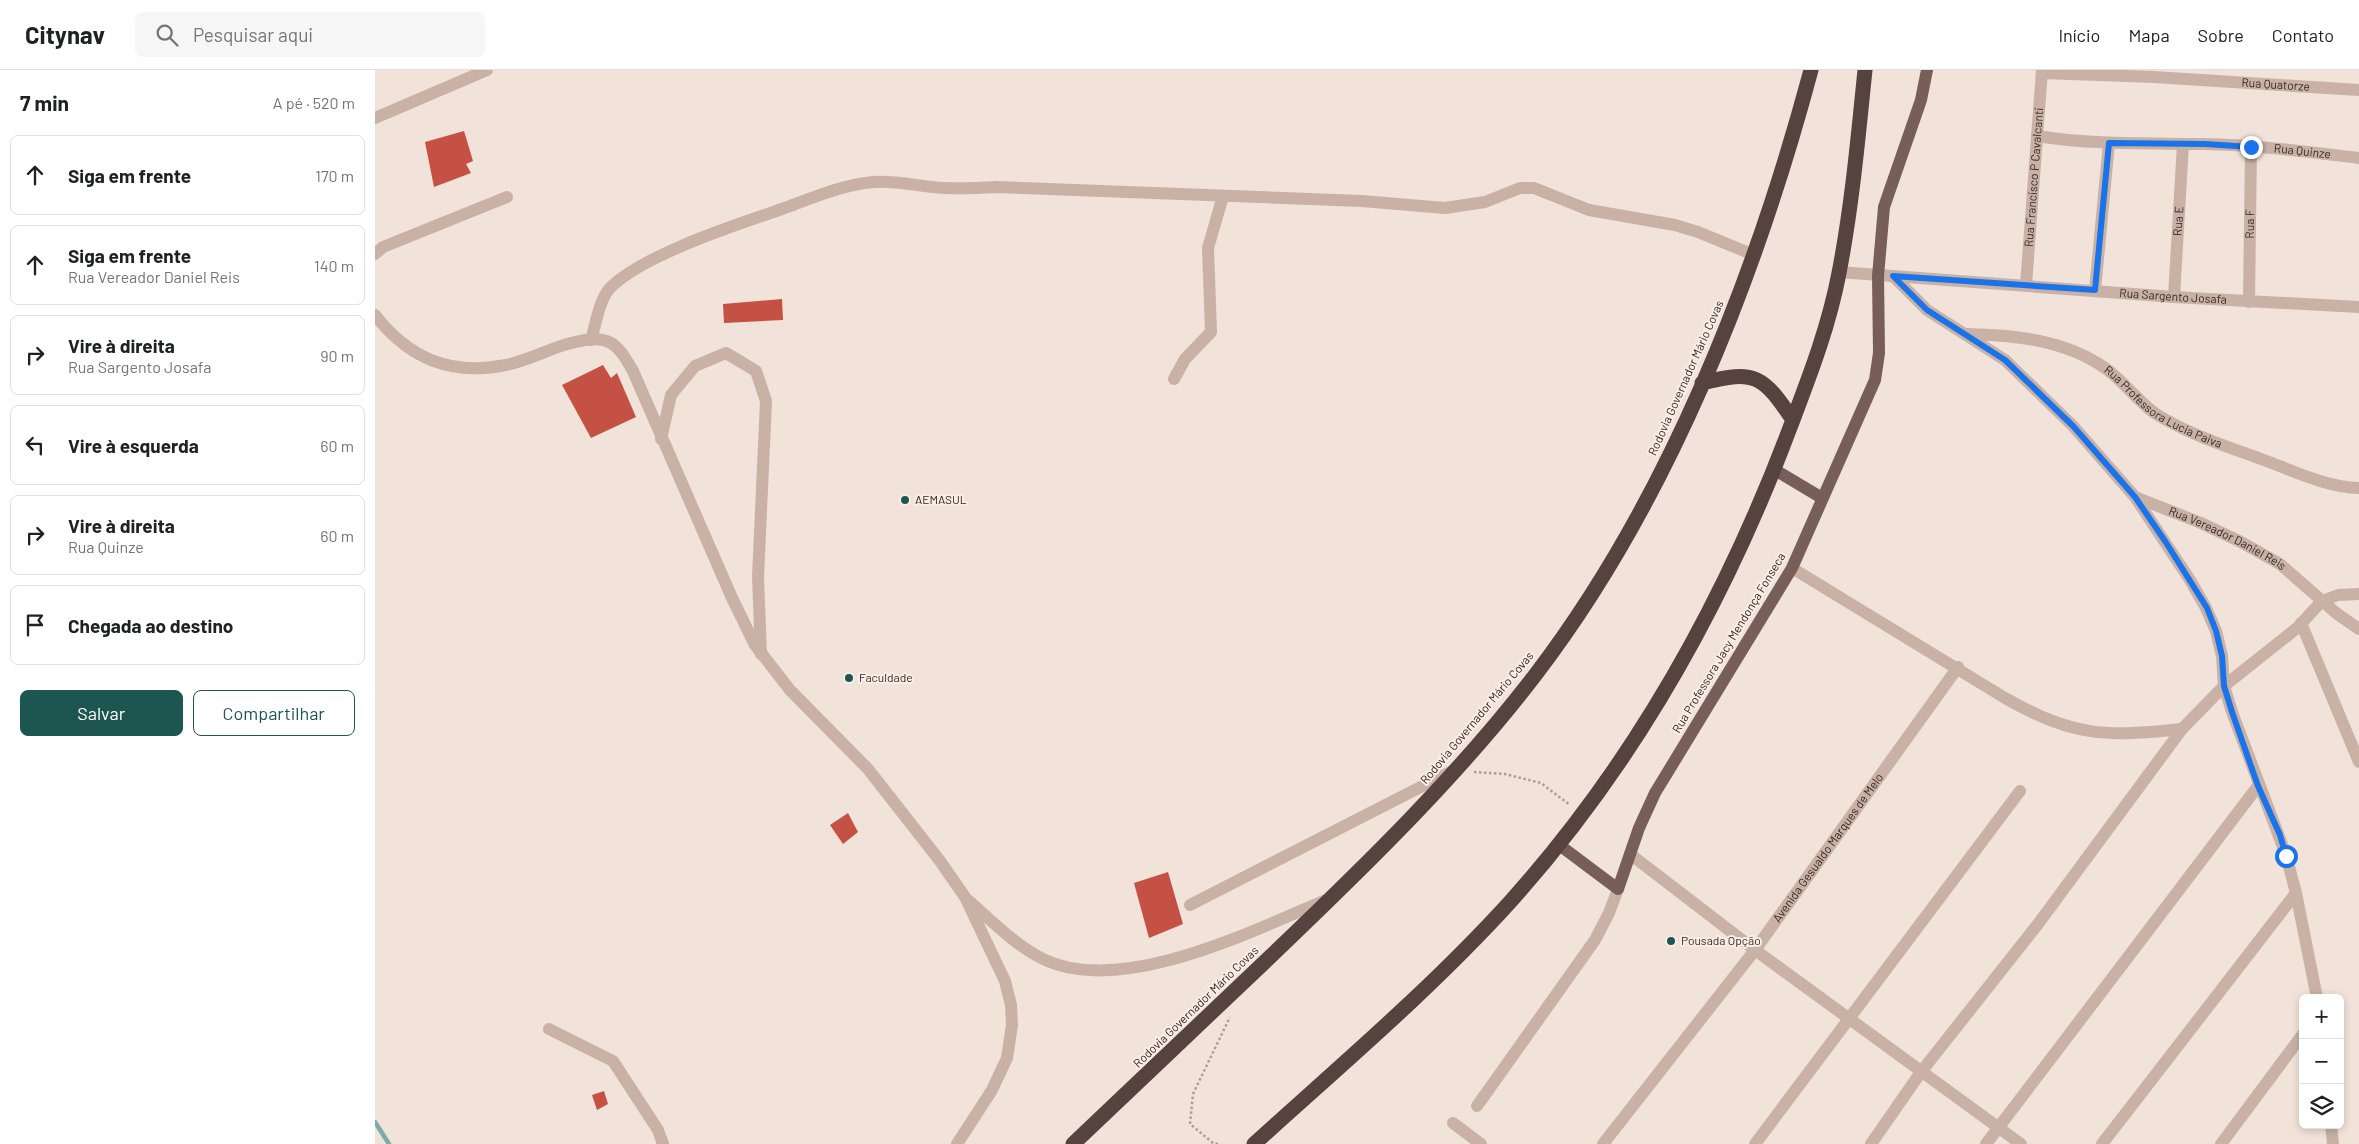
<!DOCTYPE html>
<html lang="pt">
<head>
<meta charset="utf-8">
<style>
  body { margin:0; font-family:Barlow,sans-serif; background:#f6f6f6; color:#202124 }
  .controls { position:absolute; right:15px; bottom:15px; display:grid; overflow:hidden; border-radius:8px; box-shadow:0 2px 8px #0003 }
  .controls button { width:45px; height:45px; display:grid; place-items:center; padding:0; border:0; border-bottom:1px solid #e0e0e0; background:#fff; color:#202124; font:25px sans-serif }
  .stop { position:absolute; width:15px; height:15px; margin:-11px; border:4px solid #1a73e8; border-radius:50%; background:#fff }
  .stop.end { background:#1a73e8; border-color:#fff; box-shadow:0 1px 5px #0008 }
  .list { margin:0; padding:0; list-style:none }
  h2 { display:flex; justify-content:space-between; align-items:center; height:65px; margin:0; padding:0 20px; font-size:21px }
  h2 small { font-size:16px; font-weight:400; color:#757577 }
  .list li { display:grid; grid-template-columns:32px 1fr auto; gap:15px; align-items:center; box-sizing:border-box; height:80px; margin:0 10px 10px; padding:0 10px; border:1px solid #e0e0e0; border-radius:8px }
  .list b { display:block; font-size:19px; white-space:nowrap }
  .list p { margin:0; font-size:16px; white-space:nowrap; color:#757577 }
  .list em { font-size:16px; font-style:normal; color:#757577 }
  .actions { display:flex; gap:10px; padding:15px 20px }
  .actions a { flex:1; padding:11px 0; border:1px solid #1d5651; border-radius:8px; text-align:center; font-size:18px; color:#1d5651 }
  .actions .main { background:#1d5651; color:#fff }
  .icon { flex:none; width:28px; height:28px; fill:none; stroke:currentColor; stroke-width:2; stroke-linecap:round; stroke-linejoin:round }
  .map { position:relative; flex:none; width:1984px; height:1074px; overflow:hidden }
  header { display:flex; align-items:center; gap:30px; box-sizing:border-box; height:70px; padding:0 25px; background:#fff; border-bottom:1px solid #e0e0e0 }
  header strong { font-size:24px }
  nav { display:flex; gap:28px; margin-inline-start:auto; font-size:18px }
  .search { width:350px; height:45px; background:#f6f6f6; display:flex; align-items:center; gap:12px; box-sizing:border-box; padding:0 18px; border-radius:8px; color:#757577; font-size:19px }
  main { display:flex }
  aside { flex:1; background:#fff }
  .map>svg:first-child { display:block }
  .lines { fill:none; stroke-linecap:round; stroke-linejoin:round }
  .stream { stroke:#79aea8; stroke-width:4.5 }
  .building { fill:#c55144 }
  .path { stroke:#b49b90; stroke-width:2.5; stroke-dasharray:2.5 2.5; stroke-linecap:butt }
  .minor { stroke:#c9b1a6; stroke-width:12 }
  .major { stroke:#775e58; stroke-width:12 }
  .highway { stroke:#56423e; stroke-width:15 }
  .route { stroke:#1a73e8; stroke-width:6 }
  .poi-dot { fill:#1d5651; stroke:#f9ede5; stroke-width:2 }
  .labels { text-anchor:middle; stroke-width:4; stroke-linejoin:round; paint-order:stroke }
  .street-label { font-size:12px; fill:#352927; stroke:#f9ede5 }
  .poi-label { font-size:12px; fill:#352927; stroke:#f9ede5; text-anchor:start }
</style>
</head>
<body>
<header>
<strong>Citynav</strong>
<div class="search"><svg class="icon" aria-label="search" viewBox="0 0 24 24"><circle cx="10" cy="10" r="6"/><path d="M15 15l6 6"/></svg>Pesquisar aqui</div>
<nav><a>Início</a><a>Mapa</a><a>Sobre</a><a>Contato</a></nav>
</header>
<main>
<aside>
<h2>7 min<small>A pé · 520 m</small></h2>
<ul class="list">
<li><svg class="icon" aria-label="ahead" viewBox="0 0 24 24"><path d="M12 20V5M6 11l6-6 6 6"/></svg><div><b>Siga em frente</b></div><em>170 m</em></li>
<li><svg class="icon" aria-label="ahead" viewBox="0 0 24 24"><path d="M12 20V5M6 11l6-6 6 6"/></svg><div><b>Siga em frente</b><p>Rua Vereador Daniel Reis</p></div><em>140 m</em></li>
<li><svg class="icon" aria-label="right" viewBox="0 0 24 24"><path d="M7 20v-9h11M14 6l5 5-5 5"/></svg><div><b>Vire à direita</b><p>Rua Sargento Josafa</p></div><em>90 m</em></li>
<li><svg class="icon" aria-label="left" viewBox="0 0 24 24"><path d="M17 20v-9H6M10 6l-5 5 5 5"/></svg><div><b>Vire à esquerda</b></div><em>60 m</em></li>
<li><svg class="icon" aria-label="right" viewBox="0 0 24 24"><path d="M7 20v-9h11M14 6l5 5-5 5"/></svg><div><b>Vire à direita</b><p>Rua Quinze</p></div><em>60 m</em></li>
<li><svg class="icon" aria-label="arrive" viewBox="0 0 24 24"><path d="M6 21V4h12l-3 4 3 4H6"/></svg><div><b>Chegada ao destino</b></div></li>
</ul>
<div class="actions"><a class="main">Salvar</a><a>Compartilhar</a></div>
</aside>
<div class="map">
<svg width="1984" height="1074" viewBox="0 0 1984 1074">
  <rect width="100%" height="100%" fill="#f1e3d9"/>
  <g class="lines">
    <path class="stream" d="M 0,1052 L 14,1074"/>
  </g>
  <path class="building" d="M 89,61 L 98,91 L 91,94 L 96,103 L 59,117 L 50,72 Z
    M 407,229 L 408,250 L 349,253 L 348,234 Z
    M 228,295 L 236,308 L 242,303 L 261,347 L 216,368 L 187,315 Z
    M 473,743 L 483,762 L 468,774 L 455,755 Z
    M 793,802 L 808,854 L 774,868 L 759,813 Z
    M 229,1021 L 233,1034 L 222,1040 L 217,1025 Z"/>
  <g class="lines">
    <path class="path" d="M 1099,702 L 1130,704 L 1166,713 L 1195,735
      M 843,1074 L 838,1073 L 815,1054 L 818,1024 L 855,947"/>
    <g class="minor">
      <path id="s1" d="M 1667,3 L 1779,7 L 1984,20"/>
      <path d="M 0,48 L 112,0"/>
      <path id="s2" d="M 1662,66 C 1718,75 1773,73 1829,74 C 1881,75 1933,82 1984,88"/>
      <path d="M 0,184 L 8,177 L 132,127"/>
      <path id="s3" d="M 1464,202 L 1799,227 L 1984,237"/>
      <path id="s4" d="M 1518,206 L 1552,240 L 1630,290 L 1698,356 L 1760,427 L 1826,453 L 1866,472 L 1905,494 L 1961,543 L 1984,559"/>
      <path id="s5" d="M 1651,215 L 1667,0"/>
      <path d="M 1720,220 L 1734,73"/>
      <path id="s6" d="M 1799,227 L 1808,74"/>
      <path id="s7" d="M 1874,232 L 1876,77"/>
      <path d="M 0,245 C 34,289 76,306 131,295 C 151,291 170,281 189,275 C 203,271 221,266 234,272 C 245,277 252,291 258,301 L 357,528 L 380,575 L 415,620 L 493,699 L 565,791 L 590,827 L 630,911 L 636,935 L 637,955 L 632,988 L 617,1020 L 582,1074"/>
      <path id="s8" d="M 1592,264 C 1640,265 1690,270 1730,298 C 1749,311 1762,331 1781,344 C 1813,364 1851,376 1886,389 C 1917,400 1950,417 1984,418"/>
      <path d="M 216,270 C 221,254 224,229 236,217 C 270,184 361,155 407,139 C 437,128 466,115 498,112 C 522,110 545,117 569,118 C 587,119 605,118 622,117 L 987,131 L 1070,138 L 1110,132 L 1145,118 L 1159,118 L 1214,140 L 1300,155 L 1323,162 L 1379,185"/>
      <path d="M 799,309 L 810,289 L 836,262 L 833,178 L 848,126"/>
      <path d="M 286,369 L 296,325 L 320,296 L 351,283 L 381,301 L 391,331 L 383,507 L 386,584"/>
      <path d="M 1760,427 L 1815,510 L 1831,538 L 1841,561 L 1847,586 L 1849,616 L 1857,642 L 1911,785 L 1921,823 L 1942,928"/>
      <path d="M 1417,498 L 1630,628 C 1699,667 1730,667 1807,659"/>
      <path d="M 1926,553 L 1984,692"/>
      <path d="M 1255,784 L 1380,880 L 1646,1074"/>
      <path d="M 594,831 C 617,851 640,875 668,889 C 746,927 877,861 951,830"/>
      <path d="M 815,835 L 1077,701"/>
      <path d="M 174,959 L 238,991 L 283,1060 L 288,1074"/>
      <path d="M 1102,1036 L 1220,870 L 1234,843 L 1243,819"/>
      <path d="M 1078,1053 L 1106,1074"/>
      <path d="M 1956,1055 L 1958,1074"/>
      <path id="s9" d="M 1228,1074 L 1380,880 L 1583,597"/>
      <path d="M 1380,1074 L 1645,721"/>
      <path d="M 1496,1074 L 1546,1002 L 1663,854 L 1807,659 L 1849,616 L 1922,558 L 1947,531 L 1963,525 L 1984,524"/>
      <path d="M 1611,1074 L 1883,716"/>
      <path d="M 1727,1074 L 1921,823"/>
      <path d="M 1846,1074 L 1928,964"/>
    </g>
    <path class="major" d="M 1400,400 L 1447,428
      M 1183,774 L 1243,819 L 1264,758 L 1280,723 L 1417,498 L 1500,310 L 1504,283 L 1503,206 L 1509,137 L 1546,30 L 1552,0"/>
    <path class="highway" d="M 1327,313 C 1381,299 1388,306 1418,350
      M 698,1074 C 764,1012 830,948 896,886 C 989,797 1083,706 1161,604 C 1293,431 1380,209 1436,0
      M 879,1074 C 966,995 1056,919 1135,832 C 1260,693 1351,529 1416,355 C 1435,305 1454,256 1464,203 C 1477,136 1483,68 1490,0"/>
  </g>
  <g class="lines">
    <path class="route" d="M 1876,77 L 1830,74 L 1734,73 L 1720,220 L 1518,206 L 1552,240 L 1630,290 L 1665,324 L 1698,356 L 1760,427 L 1790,471 L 1832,538 L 1841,561 L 1847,586 L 1849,616 L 1857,642 L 1883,716 L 1905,765 L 1911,786"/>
  </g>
  <g class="poi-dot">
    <circle cx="530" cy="430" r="5"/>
    <circle cx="474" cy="608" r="5"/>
    <circle cx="1296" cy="871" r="5"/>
  </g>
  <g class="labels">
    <g class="street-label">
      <text dy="4" stroke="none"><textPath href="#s1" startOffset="234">Rua Quatorze</textPath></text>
      <text dy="4" stroke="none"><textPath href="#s2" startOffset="266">Rua Quinze</textPath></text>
      <text dy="4" stroke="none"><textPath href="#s5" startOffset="108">Rua Francisco P Cavalcanti</textPath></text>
      <text dy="4" stroke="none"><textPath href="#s6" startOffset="76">Rua E</textPath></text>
      <text dy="4" stroke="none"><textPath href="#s7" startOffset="78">Rua F</textPath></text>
      <text dy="4" stroke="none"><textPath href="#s3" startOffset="335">Rua Sargento Josafa</textPath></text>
      <text transform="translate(1311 308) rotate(-66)" y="4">Rodovia Governador Mário Covas</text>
      <text dy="4" stroke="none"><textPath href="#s8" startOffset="215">Rua Professora Lucia Paiva</textPath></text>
      <text dy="4" stroke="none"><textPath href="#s4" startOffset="431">Rua Vereador Daniel Reis</textPath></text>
      <text transform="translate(1354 573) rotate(-59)" y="4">Rua Professora Jacy Mendonça Fonseca</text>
      <text transform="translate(1102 648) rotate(-50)" y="4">Rodovia Governador Mário Covas</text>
      <text dy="4" stroke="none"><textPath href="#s9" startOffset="372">Avenida Gesualdo Marques de Melo</textPath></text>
      <text transform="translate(821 937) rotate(-44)" y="4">Rodovia Governador Mário Covas</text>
    </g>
    <g class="poi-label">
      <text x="540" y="434">AEMASUL</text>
      <text x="484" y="612">Faculdade</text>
      <text x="1306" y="875">Pousada Opção</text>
    </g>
  </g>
</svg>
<div class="controls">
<button>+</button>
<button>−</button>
<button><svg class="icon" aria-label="layers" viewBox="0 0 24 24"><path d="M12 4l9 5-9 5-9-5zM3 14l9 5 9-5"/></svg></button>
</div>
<div class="stop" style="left:1911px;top:786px"></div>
<div class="stop end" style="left:1876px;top:77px"></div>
</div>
</main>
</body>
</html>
